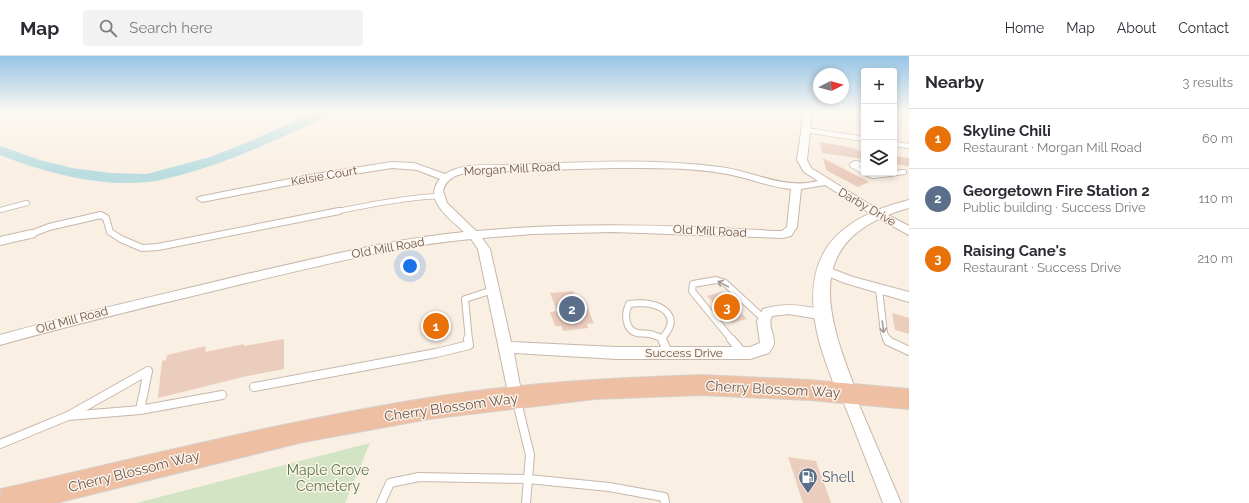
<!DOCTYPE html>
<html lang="en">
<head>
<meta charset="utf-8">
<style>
  body { margin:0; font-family:Raleway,sans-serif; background:#f2f2f3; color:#2b2b33 }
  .controls { position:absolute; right:12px; top:12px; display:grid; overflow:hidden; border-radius:4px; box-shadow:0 2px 6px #0003 }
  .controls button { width:36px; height:36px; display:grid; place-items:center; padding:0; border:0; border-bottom:1px solid #e1e1e2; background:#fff; color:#2b2b33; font:20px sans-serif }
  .compass { position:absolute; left:813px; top:12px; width:36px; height:36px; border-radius:50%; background:#fff; box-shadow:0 2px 6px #0003; rotate:84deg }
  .you { position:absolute; left:410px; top:210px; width:14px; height:14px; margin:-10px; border:3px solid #fff; border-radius:50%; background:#1a73e8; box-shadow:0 0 0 6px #1a73e833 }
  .badge { display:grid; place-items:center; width:26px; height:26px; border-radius:50%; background:#db2777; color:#fff; font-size:13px; font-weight:700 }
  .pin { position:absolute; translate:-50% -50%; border:2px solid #fff; box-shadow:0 1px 4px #0006 }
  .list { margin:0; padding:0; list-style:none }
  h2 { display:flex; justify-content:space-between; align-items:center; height:52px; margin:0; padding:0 16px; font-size:17px }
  h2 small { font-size:13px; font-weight:400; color:#7c7c81 }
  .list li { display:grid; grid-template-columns:26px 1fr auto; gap:12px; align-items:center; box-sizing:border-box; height:60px; padding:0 16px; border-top:1px solid #e1e1e2 }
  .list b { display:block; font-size:15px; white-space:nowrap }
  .list p { margin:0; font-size:13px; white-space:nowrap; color:#7c7c81 }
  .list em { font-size:13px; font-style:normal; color:#7c7c81 }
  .icon { flex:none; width:22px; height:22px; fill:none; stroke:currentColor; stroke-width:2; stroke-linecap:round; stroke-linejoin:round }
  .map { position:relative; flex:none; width:909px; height:447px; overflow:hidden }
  header { display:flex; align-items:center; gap:24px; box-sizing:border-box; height:56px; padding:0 20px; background:#fff; border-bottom:1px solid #e1e1e2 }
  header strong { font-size:19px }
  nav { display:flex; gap:22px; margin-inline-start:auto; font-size:14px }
  .search { width:280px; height:36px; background:#f2f2f3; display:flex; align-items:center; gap:10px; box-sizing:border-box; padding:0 14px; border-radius:4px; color:#7c7c81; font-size:15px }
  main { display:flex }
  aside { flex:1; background:#fff }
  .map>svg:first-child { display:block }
  .green { fill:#d3e4c4 }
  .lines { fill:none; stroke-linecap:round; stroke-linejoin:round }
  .river { fill:#bbdde0; fill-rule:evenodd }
  .building { fill:#ebcdbe }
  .service-far2-casing { stroke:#c8b7ac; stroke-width:6 }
  .service-far1-casing { stroke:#c8b7ac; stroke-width:8 }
  .service-casing { stroke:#c8b7ac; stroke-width:10 }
  .minor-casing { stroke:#c8b7ac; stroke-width:2 }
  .secondary-casing { stroke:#cdb8ac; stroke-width:2 }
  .trunk-casing { stroke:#d6d0cd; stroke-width:2 }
  .service-far2 { stroke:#fff; stroke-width:4.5 }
  .service-far1 { stroke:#fff; stroke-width:6 }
  .service { stroke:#fff; stroke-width:8 }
  .minor { fill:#fff; fill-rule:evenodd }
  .secondary { fill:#fff; fill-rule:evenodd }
  .trunk { fill:#eebfa2; fill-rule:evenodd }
  .oneway { stroke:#a89a94 }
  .labels { text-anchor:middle; stroke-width:3; stroke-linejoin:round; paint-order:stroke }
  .street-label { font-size:12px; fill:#6e564d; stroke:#fcf4e9 }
  .near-street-label { font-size:14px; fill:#6e564d; stroke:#fcf4e9 }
  .near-park-label { font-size:14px; fill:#5a7849; stroke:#fcf4e9 }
  .near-service-label { font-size:14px; fill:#4e5e75; stroke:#fcf4e9; text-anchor:start }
</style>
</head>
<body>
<header>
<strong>Map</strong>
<div class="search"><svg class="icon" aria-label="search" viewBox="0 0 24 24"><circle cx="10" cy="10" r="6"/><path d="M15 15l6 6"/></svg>Search here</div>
<nav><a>Home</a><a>Map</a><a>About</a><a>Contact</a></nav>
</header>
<main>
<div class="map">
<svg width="909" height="447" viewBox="0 0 909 447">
  <rect width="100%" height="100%" fill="#f9efe3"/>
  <path class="green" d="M 370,387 L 345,447 L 136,447 Z"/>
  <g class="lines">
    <path class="river" d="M 316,56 L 332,56 L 330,59 C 282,81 235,104 184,118 C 172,121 160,125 148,126 C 99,131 46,117 0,99 L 0,90 L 40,104 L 72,112 L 110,117 L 147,118 L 210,101 L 248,86 Z"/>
  </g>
  <path class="building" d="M 820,86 L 854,92 L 855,94 L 864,95 L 864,103 L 822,97 Z
    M 894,100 L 909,102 L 909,110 L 894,108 Z
    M 823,102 L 869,126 L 858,131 L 826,114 Z
    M 573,235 L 580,251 L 587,251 L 594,267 L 587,268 L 588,272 L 563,275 L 561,270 L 555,270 L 550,256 L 557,255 L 550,237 Z
    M 722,236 L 747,263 L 732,267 L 707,240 Z
    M 892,257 L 909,262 L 909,278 L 895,274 Z
    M 284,283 L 284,313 L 243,321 L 158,342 L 162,305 L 166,304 L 167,299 L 206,290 L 205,296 L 244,288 L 244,290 Z
    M 788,401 L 816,405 L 831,447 L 803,447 Z"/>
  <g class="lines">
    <defs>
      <path id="service-far2" d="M 859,56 L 864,68
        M 806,74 L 864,83
        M 894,88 L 909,90
        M 864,109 L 855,107 L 852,109 L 864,116
        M 865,117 L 873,120 L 904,116
        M 0,154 L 27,147
        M 334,156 C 369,149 403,142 439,140"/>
      <path id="service-far1" d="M 31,178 L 49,171 L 101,159 L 106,162 L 110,176 L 121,183 L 142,192 L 158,191 L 339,155
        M 879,233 L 884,277 L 887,284
        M 640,247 C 662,247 683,261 662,282 C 658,281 654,279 650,278 C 646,277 641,278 637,277 C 625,274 624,258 629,248 Z
        M 662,282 L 663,284
        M 469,284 L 465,243 L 493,234
        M 732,284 L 692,235 L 693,228 L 716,224 L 725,227 L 763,262"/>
      <path id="service" d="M 662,283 L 668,297
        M 731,283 L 743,297
        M 887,283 L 888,285 L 909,295
        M 148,315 L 140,354 L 68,360 Z
        M 254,331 L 436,297 L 469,289 L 468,283
        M 517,346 L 530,399 L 526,447
        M 140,354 L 222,339
        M 0,388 L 68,360
        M 381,447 L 390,427 L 419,421 L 528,423 L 609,431 L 664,441 L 665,447"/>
      <path id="minor" d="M 804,56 L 812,56 L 807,104 L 811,112 L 882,156 L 909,170 L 909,179 L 874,160 L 825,129 L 801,133 L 797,171 L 791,180 L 783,182 L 613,176 L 532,178 L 482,182 L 490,193 L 511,286 L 617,291 L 750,291 L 760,287 L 757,265 L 763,253 C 785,246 807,249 829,256 L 830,259 L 829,262 L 824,264 L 789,258 L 772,260 C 767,270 775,278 774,288 C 773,291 770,295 769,297 L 750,303 L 617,303 L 514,297 L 522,341 L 520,346 L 515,347 L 510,346 L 478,193 L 471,183 C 394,190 320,210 246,227 C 164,247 81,266 0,289 L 0,279 C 82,256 165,238 247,218 C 319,202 391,183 464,176 C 450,162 422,144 440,123 L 417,114 L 392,112 L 315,124 L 202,146 L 197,143 L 198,141 L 315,118 L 392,106 L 414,107 L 445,118 C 464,106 492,110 513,109 C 582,106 652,102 720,111 C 752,115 785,134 818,125 L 804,116 L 797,104 ZM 613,112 C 649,112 686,111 721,117 C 745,120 767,131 791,133 L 787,171 L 782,175 L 775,175 C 676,169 576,166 476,175 L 447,147 L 443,135 C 446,122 458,118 470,116 Z
        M 31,174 L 35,175 L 36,178 L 35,181 L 0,189 L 0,181 Z
        M 824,210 L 853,221 L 909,236 L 909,246 L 845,227 L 820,217 L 818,214 L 820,211 Z
        M 847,331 L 852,332 L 854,337 L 901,447 L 883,447 L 840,337 L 842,332 Z"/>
      <path id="secondary" d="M 909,144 L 909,152 C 801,182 825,256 857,337 L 854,343 L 847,346 L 840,343 L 837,337 C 831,320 824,303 819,285 C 799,204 830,164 909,144 Z"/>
      <path id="trunk" d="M 702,319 L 809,324 L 909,333 L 909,353 L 809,344 L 702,339 L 595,343 L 429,363 L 303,386 L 56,447 L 0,447 L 1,433 C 143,401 284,365 428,342 C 518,327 610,322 702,319 Z"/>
    </defs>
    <use href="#service-far2" class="service-far2-casing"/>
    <use href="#service-far1" class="service-far1-casing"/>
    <use href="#service" class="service-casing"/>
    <use href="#minor" class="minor-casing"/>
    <use href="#secondary" class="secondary-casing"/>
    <use href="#trunk" class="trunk-casing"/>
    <use href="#service-far2" class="service-far2"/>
    <use href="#service-far1" class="service-far1"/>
    <use href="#service" class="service"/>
    <use href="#minor" class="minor"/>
    <use href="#secondary" class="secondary"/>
    <use href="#trunk" class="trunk"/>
  </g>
  <defs><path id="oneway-shaft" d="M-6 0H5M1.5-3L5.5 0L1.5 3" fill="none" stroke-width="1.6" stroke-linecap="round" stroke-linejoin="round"/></defs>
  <g class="oneway">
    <use href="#oneway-shaft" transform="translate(723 228) rotate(-152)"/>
    <use href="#oneway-shaft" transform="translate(883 271) rotate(83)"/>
  </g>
  <linearGradient id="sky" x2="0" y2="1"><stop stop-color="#96c4e5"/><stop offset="0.47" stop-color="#fcf8f2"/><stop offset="1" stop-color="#fcf8f2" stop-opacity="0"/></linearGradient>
  <rect width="909" height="118" fill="url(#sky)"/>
  <defs>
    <symbol id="fuel-pin" viewBox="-11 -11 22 30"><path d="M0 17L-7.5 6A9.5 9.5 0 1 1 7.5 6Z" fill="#5c6f8a" stroke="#fcf4e9"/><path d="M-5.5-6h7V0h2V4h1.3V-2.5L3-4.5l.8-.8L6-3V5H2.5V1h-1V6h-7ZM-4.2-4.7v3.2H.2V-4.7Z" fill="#fff"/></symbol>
  </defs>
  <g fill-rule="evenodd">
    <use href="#fuel-pin" x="797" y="410" width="22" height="30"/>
  </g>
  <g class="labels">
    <g class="street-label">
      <text transform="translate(512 113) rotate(-3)" y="4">Morgan Mill Road</text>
      <text transform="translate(324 120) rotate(-10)" y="4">Kelsie Court</text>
      <text transform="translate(867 151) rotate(30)" y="4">Darby Drive</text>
      <text transform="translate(710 175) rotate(3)" y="4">Old Mill Road</text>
      <text transform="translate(388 192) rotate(-10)" y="4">Old Mill Road</text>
      <text transform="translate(72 264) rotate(-15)" y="4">Old Mill Road</text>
      <text x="684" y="301">Success Drive</text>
    </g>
    <g class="near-street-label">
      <text transform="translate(773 333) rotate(3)" y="5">Cherry Blossom Way</text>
      <text transform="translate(451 351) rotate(-8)" y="5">Cherry Blossom Way</text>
      <text transform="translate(134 415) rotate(-14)" y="5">Cherry Blossom Way</text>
    </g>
    <g class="near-park-label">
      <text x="328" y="419">Maple Grove<tspan x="328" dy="16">Cemetery</tspan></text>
    </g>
    <g class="near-service-label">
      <text x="822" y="426">Shell</text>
    </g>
  </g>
</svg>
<div class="controls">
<button>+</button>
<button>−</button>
<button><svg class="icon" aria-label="layers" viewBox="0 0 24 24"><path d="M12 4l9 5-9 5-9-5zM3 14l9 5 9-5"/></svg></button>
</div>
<svg class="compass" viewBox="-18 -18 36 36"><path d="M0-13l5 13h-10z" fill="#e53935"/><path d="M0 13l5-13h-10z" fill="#7c7c81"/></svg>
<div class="you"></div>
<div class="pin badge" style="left:436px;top:270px;background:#e8710a">1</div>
<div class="pin badge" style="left:572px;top:253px;background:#5c6f8a">2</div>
<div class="pin badge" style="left:727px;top:251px;background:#e8710a">3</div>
</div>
<aside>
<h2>Nearby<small>3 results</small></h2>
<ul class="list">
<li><span class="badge" style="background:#e8710a">1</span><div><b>Skyline Chili</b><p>Restaurant · Morgan Mill Road</p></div><em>60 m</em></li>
<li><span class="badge" style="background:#5c6f8a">2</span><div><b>Georgetown Fire Station 2</b><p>Public building · Success Drive</p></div><em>110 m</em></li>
<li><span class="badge" style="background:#e8710a">3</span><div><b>Raising Cane's</b><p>Restaurant · Success Drive</p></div><em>210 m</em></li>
</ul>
</aside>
</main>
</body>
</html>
